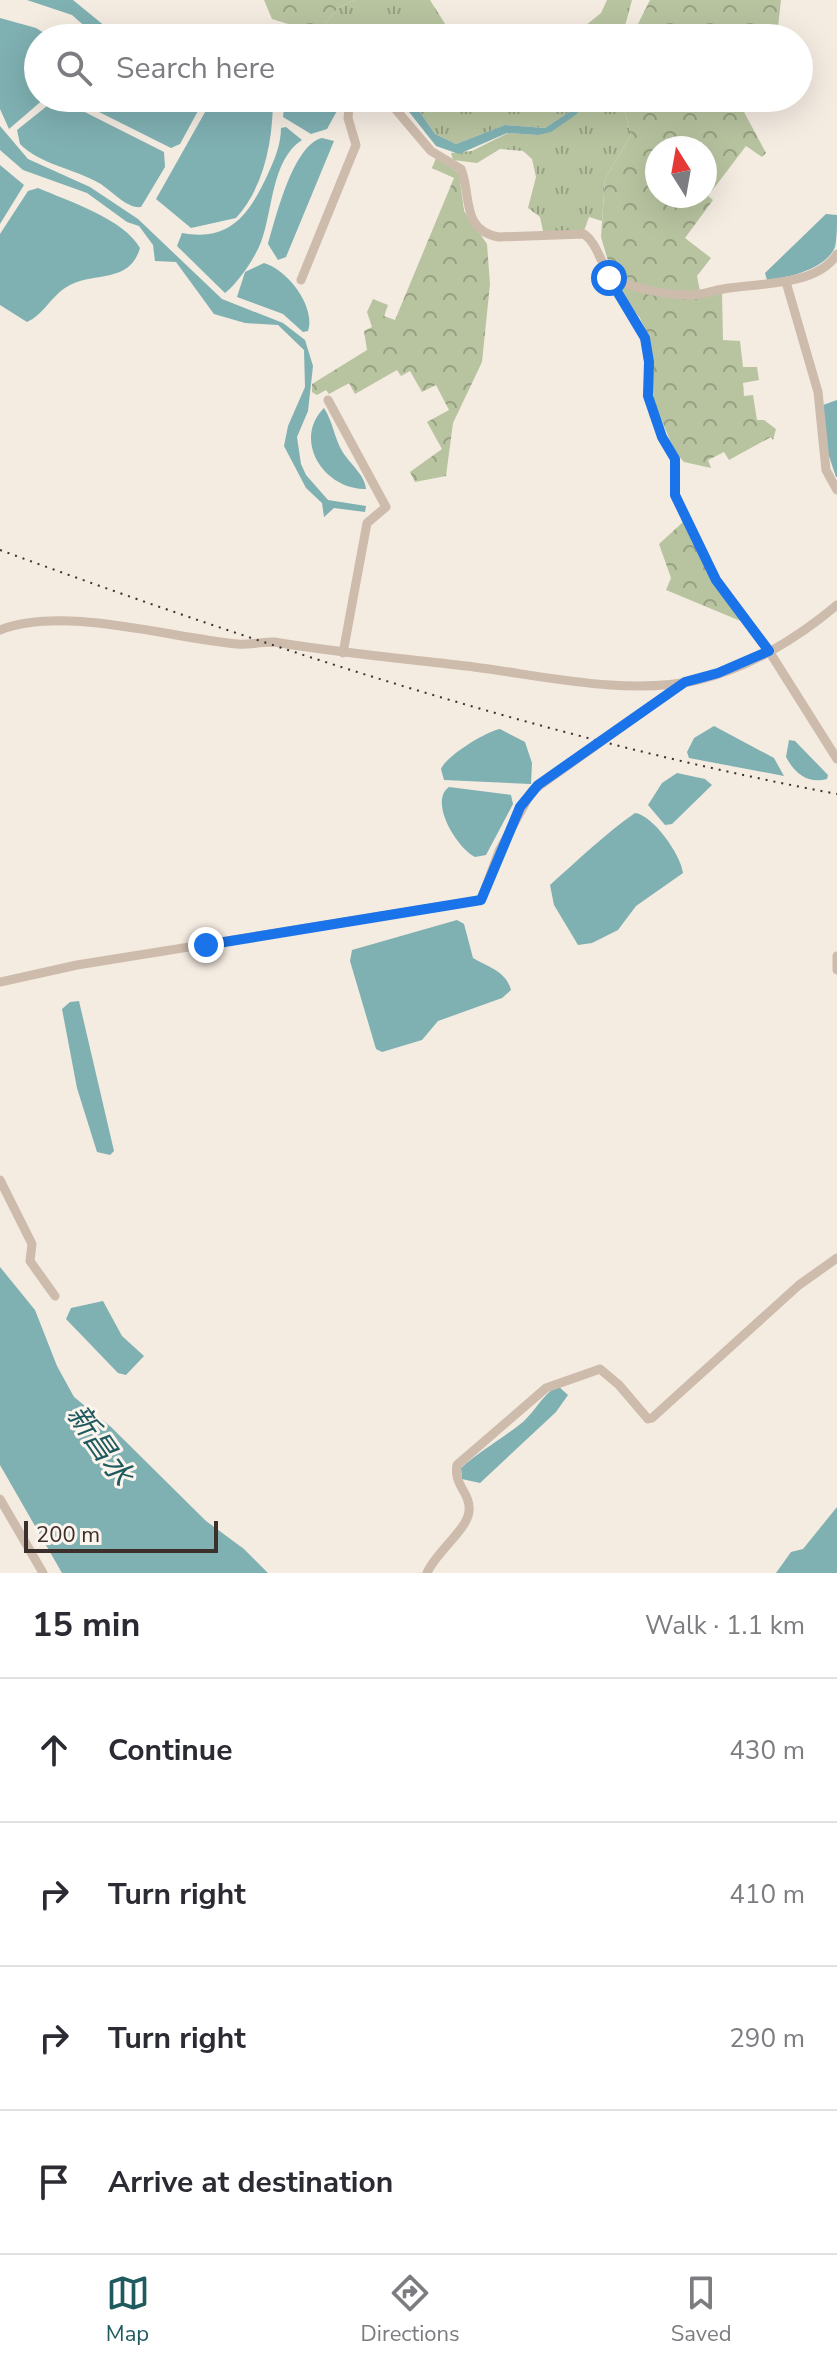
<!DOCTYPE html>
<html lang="en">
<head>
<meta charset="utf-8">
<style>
  body { margin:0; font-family:"Nunito Sans","Noto Sans SC",sans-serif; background:#f7f7f7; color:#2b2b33 }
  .compass { position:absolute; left:645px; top:136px; width:72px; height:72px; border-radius:50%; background:#fff; box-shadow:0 8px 32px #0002; rotate:349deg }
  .scale { position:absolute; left:24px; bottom:20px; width:194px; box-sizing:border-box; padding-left:8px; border:4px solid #3b302b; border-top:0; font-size:22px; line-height:28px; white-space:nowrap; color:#3b302b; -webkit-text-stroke:6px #fbf5ee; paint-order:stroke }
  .stop { position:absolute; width:24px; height:24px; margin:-18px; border:6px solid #1a73e8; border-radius:50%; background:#fff }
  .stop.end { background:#1a73e8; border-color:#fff; box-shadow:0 2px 8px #0008 }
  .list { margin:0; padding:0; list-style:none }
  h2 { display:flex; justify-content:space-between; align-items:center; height:104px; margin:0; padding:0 32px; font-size:34px }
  h2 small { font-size:26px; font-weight:400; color:#7c7c81 }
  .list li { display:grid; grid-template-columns:52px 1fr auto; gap:24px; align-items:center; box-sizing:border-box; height:144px; padding:0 32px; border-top:2px solid #e1e1e2 }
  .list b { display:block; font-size:30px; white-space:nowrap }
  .list em { font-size:26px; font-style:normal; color:#7c7c81 }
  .icon { flex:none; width:44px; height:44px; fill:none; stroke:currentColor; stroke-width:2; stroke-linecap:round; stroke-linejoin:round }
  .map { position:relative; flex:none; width:837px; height:1573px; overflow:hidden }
  .search { position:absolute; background:#fff; box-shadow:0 8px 32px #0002; left:24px; right:24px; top:24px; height:88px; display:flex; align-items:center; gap:20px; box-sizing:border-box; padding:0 28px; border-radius:44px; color:#7c7c81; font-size:30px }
  .sheet { height:680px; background:#fff }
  nav { display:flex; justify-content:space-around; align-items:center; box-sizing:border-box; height:112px; border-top:2px solid #e1e1e2; background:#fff; font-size:22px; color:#7c7c81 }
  nav a { display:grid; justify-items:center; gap:4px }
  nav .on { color:#1f5a5e }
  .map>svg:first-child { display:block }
  .grass { fill:url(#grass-tufts) }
  .forest { fill:url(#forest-crowns); fill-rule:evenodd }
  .water { fill:#7fb0b2 }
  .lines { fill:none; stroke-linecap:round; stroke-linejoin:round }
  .minor { stroke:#cdbbac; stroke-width:9 }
  .rail { stroke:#3b302b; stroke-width:2; stroke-dasharray:2 6; stroke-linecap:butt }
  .route { stroke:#1a73e8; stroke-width:10 }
  .labels { text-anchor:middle; stroke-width:6; stroke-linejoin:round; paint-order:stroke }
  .water-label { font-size:30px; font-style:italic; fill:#1f5a5e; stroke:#fbf5ee }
</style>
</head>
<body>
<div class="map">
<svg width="837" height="1573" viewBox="0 0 837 1573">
  <defs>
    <pattern id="grass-tufts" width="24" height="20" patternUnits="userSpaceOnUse" patternTransform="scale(2)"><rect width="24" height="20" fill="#b8c4a0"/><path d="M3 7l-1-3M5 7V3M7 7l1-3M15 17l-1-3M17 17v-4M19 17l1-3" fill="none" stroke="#97a083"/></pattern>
    <pattern id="forest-crowns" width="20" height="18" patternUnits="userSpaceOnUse" patternTransform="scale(2)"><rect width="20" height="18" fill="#b8c4a0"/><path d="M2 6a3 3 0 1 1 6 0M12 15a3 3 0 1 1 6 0" fill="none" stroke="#97a083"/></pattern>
  </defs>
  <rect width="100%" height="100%" fill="#f4ebe1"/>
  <path class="grass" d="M 354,0 L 430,0 L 454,38 L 365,38 L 346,34 L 326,36 L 324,25 L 338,8 Z
    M 607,0 L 632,0 L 625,26 L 617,38 L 570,38 L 601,13 Z
    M 410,98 L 581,98 L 575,108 L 545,128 L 505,125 L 456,144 L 435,134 Z
    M 586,98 L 621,98 L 631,135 L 605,179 L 602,221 L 589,217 L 584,231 L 543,231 L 540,217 L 528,208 L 536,177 L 532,159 L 523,151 L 500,149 L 477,163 L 453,160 L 451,153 L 472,151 L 508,133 L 538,135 L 577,114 Z"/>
  <path class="forest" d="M 264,0 L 354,0 L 338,8 L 324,25 L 301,28 L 272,19 Z
    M 650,0 L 781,0 L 778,27 L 788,29 L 791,38 L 631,38 Z
    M 621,98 L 750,98 L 753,104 L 743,110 L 766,153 L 762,157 L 746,146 L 708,196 L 713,200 L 685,238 L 711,258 L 697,276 L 701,296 L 722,292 L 723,340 L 740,341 L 743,367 L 757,367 L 759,380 L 743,383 L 744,396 L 753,395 L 757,420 L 764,420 L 776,429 L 773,440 L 771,437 L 729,460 L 724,452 L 708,460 L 711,468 L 684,462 L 675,452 L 654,402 L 649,339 L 640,318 L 616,288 L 601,237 L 605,179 L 631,135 ZM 657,148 L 705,148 L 705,196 L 657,196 Z
    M 436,158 L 459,173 L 464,211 L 487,244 L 490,284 L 482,362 L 453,423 L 446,476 L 415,482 L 410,472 L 442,449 L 427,422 L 449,410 L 436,385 L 422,392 L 410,371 L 401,376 L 397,370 L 355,394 L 349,383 L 329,394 L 326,390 L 317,395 L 312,392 L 312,384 L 367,350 L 364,331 L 372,327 L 367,312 L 373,299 L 388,305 L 384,316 L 395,320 L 454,178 L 432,168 Z
    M 683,522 L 743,622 L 666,590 L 671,578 L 659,544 Z"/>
  <path class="water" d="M 27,0 L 73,0 L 106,27 L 168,28 L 194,24 L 236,38 L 98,38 L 72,15 Z
    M 0,18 L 36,28 L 52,38 L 38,38 L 38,98 L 45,98 L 9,129 L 0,109 Z
    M 57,98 L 164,152 L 165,167 L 141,207 C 127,209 111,190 99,183 C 75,169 39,164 20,144 L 17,130 Z
    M 71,98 L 205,98 L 180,144 L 171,148 Z
    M 213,98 L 273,98 C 273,139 265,186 236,218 L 191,228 L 156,199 Z
    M 285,98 L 344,98 L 327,129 L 311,134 L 283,117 Z
    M 398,98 L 410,98 L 435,134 L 456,144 L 505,125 L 545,128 L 575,108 L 581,98 L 586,98 L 577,114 L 551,132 L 538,135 L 507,133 L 459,154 L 436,146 Z
    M 0,126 L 28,159 L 90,187 L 138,219 L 222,299 L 283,323 L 305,340 L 313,366 L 308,411 L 297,437 L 301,464 L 306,475 L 328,500 L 366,506 L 365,512 L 334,508 L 324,517 L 322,503 L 306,488 L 284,446 L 288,426 L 305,387 L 304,350 L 278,325 L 245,323 L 214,314 L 176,262 L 155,261 L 153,245 L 139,226 L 127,222 L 87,193 L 23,170 L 0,150 Z
    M 286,127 L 302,140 C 271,160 273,211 261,242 C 255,258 238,283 225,293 L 177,246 L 182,233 C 230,242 249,214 267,176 C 274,161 281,145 281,128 Z
    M 322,138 L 334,141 L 286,257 L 278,260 L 268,244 C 276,217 293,145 322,138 Z
    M 0,165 L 24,185 L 0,224 Z
    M 38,188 C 68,201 124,219 140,248 C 129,286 90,270 65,288 C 51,297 43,315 27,322 L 0,305 L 0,234 L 28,191 Z
    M 826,214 L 837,215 C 837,225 837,238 835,247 C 826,269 788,278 767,280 L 765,273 Z
    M 264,263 C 288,270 316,307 308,331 L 303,332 L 283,314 L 237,297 L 245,272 Z
    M 837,400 L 837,477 L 836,477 L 828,453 L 823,405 Z
    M 324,408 C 333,422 334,437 342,451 C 350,464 365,475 366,489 C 324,490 292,440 324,408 Z
    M 714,726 L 774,758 L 784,776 L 689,758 L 687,752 L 694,738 Z
    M 500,729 L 525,742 L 532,763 L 531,784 L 444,780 L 441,769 C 446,756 487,731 500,729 Z
    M 789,740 L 795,741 L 828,775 L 827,779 C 808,784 795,774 786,757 Z
    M 677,773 L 705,779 L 712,785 L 672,824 L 665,825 L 648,805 L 662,783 Z
    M 449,787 L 511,795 L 513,804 L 486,855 L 475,857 C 458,849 428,802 449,787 Z
    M 635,813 C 653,815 681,855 683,873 L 636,906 L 618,930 L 592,943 L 578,945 L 554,905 L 550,885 C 578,860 605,834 635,813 Z
    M 457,920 L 464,924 L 473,958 C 488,967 506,971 511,990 L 502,998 L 438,1021 L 422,1040 L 382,1052 L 376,1049 L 350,961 L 352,950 Z
    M 79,1001 L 114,1151 L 110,1155 L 97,1152 L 77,1088 L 62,1009 L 70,1002 Z
    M 0,1267 L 35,1310 L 57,1366 L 74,1397 L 111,1427 L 206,1521 L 244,1549 L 268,1573 L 62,1573 L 0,1465 Z
    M 103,1301 L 122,1336 L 144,1356 L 126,1375 L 118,1373 L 66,1319 L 71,1308 Z
    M 558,1386 L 568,1395 L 556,1412 L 480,1483 L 462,1479 L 461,1468 C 480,1451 503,1438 523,1422 C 536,1410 543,1394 558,1386 Z
    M 837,1507 L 837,1573 L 776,1573 L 791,1552 L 803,1549 Z"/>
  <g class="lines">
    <path class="minor" d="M 386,98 L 431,151 L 461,169 C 472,195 460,230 499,237 L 584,234 C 601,246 600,273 620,281 C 640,290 665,294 686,295 C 699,296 710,291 723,289 C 755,283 817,287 837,254
      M 609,275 L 645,338 L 649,362 L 648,396 L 662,437 L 675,459 L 675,495 L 686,519 L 716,580 L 769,651 L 837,759
      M 301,280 L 356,145 L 348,118 L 350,98
      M 786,282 L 818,392 L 826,470 L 837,490
      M 328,400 L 386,507 L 367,523 L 343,653
      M 0,630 C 64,605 170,638 237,644 C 249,645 261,642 274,642 C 340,653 407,659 474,667 C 544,676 628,696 698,680 C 749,668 798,638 837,605
      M 837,956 L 837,970
      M 0,982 L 77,965 L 481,900 L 499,851 L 532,791 L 685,682
      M 0,1180 L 32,1244 L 30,1261 L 55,1296
      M 0,1499 L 43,1573
      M 427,1573 C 435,1553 468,1529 469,1511 C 471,1493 453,1485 457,1465 L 546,1388 L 600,1369 L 619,1385 L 648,1419 L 652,1418 L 799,1285 L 837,1258"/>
    <path class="rail" d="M 0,550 C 273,650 551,740 837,794"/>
  </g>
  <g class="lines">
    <path class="route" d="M 206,945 L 481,900 L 520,807 L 538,785 L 685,682 L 718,673 L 769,651 L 716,580 L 675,495 L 675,459 L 662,437 L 648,396 L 649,362 L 645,338 L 609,278"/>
  </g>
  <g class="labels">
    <g class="water-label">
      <text transform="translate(100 1445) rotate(55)" y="10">新昌水</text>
    </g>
  </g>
</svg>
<svg class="compass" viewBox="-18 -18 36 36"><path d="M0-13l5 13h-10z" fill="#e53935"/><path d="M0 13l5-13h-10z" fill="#7c7c81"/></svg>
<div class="scale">200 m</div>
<div class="stop" style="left:609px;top:278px"></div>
<div class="stop end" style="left:206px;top:945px"></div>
<div class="search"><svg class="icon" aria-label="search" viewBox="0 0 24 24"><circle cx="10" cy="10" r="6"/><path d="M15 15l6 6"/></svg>Search here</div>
</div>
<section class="sheet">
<h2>15 min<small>Walk · 1.1 km</small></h2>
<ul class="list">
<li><svg class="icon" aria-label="ahead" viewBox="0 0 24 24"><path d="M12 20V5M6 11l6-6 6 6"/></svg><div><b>Continue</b></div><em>430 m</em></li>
<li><svg class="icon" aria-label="right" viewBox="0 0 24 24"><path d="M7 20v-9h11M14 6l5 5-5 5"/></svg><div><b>Turn right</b></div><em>410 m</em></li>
<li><svg class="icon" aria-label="right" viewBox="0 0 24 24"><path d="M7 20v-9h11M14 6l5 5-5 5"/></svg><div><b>Turn right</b></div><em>290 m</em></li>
<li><svg class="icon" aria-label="arrive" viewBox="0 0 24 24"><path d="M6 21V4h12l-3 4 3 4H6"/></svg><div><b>Arrive at destination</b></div></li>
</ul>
</section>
<nav>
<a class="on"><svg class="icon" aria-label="map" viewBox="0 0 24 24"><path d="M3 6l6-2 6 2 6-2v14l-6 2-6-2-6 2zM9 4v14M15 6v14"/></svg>Map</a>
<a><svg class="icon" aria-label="directions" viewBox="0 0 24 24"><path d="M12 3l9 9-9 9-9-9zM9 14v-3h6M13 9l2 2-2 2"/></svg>Directions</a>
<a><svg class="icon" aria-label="saved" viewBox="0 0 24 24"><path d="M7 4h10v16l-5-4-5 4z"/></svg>Saved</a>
</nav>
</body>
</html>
